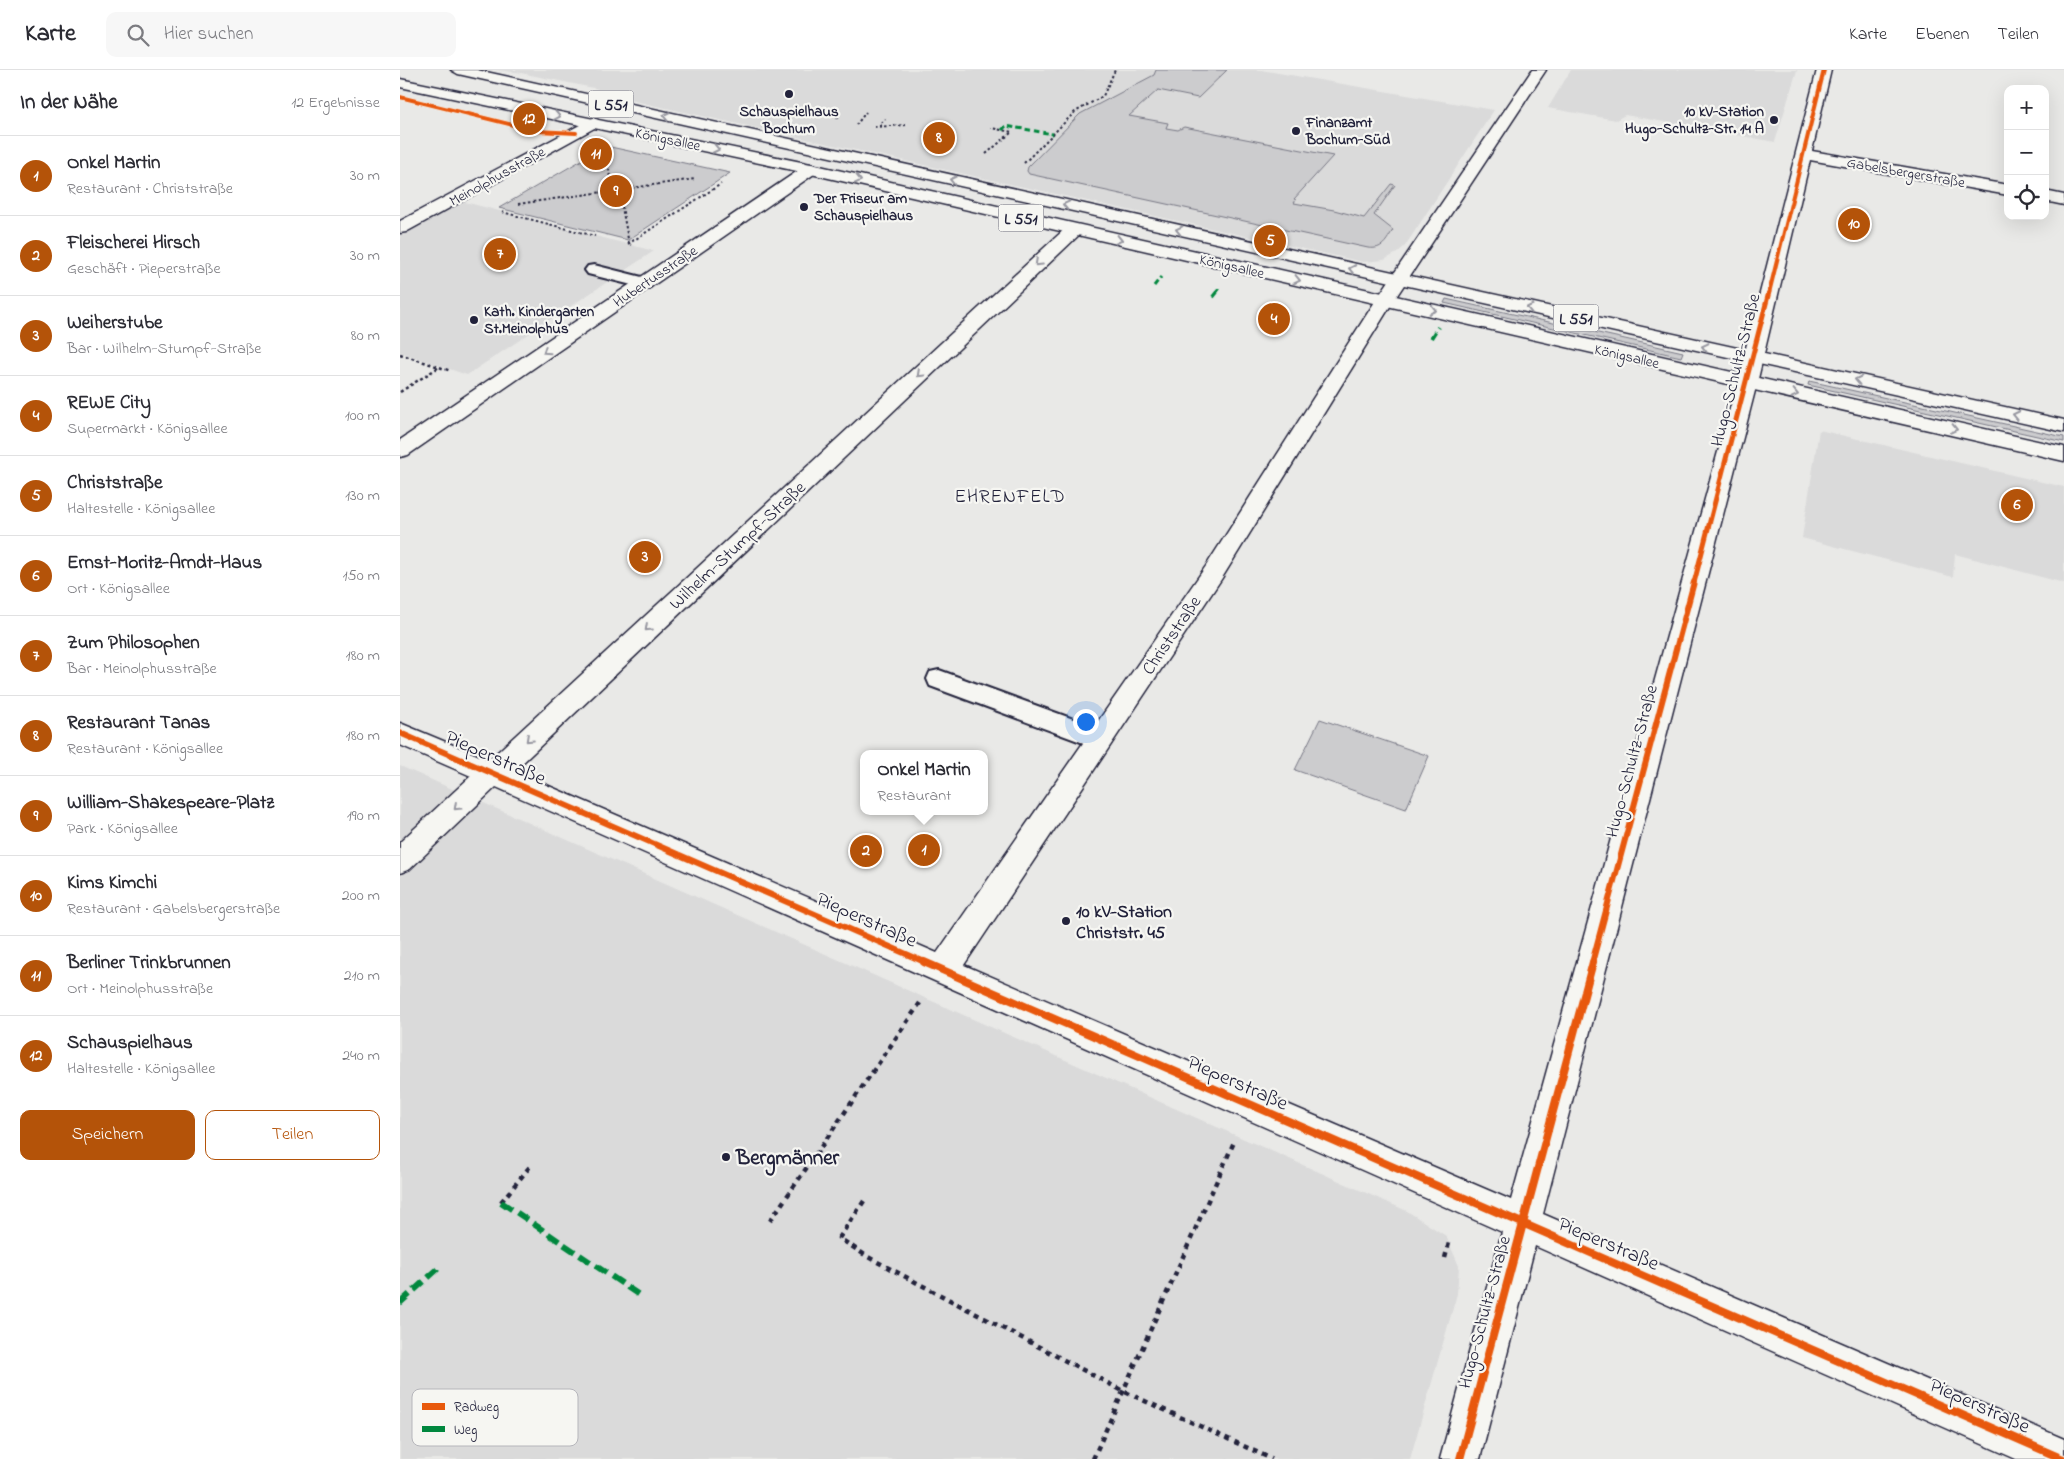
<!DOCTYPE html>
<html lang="de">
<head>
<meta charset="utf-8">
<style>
  body { margin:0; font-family:"Indie Flower",sans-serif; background:#f7f7f7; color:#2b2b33 }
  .controls { position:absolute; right:15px; top:15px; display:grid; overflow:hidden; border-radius:10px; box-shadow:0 5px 20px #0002 }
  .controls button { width:45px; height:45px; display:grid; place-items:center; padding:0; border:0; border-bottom:1px solid #e1e1e2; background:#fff; color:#2b2b33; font:25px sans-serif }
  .you { position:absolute; left:685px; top:651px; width:18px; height:18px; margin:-12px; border:4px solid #fff; border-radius:50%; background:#1a73e8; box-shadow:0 0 0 8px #1a73e833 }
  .badge { display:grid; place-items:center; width:32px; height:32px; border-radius:50%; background:#b45309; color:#fff; font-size:16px; font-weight:700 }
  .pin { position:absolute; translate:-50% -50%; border:2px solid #fff; box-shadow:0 1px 5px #0006 }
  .popup { position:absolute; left:460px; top:680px; width:128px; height:65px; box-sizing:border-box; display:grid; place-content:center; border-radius:10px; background:#fff; filter:drop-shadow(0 1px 4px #0005); font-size:16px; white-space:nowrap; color:#7c7c81 }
  .popup b { font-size:19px; color:#2b2b33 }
  .popup::after { content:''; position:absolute; left:50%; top:100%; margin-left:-10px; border:10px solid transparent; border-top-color:#fff }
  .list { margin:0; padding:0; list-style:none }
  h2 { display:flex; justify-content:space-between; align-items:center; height:65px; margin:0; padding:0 20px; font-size:21px }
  h2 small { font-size:16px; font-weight:400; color:#7c7c81 }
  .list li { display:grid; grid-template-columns:32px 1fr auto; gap:15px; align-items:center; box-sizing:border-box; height:80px; padding:0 20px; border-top:1px solid #e1e1e2 }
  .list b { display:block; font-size:19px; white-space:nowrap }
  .list p { margin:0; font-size:16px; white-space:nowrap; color:#7c7c81 }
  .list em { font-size:16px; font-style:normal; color:#7c7c81 }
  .actions { display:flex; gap:10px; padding:15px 20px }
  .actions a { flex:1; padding:11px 0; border:1px solid #b45309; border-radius:10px; text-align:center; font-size:18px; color:#b45309 }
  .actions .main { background:#b45309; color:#fff }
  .icon { flex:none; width:28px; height:28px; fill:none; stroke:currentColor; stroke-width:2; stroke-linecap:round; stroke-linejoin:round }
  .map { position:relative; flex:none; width:1664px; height:1389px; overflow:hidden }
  header { display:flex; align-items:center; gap:30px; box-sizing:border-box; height:70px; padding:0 25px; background:#fff; border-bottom:1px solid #e1e1e2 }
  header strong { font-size:24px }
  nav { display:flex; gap:28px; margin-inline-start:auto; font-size:18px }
  .search { width:350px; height:45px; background:#f7f7f7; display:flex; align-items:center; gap:12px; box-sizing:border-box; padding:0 18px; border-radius:10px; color:#7c7c81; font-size:19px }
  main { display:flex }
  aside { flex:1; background:#fff }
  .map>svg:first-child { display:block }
  .built { fill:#dadada }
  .green { fill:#ccccce; stroke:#777784 }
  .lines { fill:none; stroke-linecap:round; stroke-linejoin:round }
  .service-casing { stroke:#22223b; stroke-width:4 }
  .minor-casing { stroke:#22223b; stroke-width:3 }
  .primary-casing { stroke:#22223b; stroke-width:3 }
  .path-far2 { stroke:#22223b; stroke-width:2; stroke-dasharray:2.5 2.5; stroke-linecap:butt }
  .path-far1 { stroke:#22223b; stroke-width:2.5; stroke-dasharray:3 3; stroke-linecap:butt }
  .path { stroke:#22223b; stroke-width:4.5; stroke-dasharray:5 5; stroke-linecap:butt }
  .service { fill:#f6f6f2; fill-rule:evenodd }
  .minor { fill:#f6f6f2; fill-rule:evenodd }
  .primary { fill:#f6f6f2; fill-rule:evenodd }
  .quiet-far2 { stroke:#00873e; stroke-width:3; stroke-dasharray:5.5 3; stroke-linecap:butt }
  .quiet-far1 { stroke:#00873e; stroke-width:4; stroke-dasharray:8 4; stroke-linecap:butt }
  .quiet { stroke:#00873e; stroke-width:6; stroke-dasharray:13 6; stroke-linecap:butt }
  .cycleway-far3-casing { stroke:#f6f6f2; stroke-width:5.5 }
  .cycleway-far2-casing { stroke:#f6f6f2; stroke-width:8 }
  .cycleway-far1-casing { stroke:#f6f6f2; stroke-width:9 }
  .cycleway-casing { stroke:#f6f6f2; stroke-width:11 }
  .cycleway-far3 { stroke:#e8590c; stroke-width:4 }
  .cycleway-far2 { stroke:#e8590c; stroke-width:5 }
  .cycleway-far1 { stroke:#e8590c; stroke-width:6 }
  .cycleway { stroke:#e8590c; stroke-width:8 }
  .oneway { stroke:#9797a0 }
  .poi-dot { fill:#22223b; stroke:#f6f6f2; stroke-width:2 }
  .labels { text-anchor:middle; stroke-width:4.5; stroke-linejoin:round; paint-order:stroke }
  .far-poi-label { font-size:15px; font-weight:bold; fill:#22223b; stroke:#f6f6f2; text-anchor:start }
  .far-street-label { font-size:15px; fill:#22223b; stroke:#f6f6f2 }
  .shield { fill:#f6f6f2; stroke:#626272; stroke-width:1 }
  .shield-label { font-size:16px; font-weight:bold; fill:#22223b }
  .street-label { font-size:18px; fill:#22223b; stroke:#f6f6f2 }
  .poi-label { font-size:18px; font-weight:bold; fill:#22223b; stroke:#f6f6f2; text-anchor:start }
  .neighbourhood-label { font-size:19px; letter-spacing:1px; fill:#22223b; stroke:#f6f6f2 }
  .near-street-label { font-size:21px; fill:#22223b; stroke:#f6f6f2 }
  .near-poi-label { font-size:21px; font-weight:bold; fill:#22223b; stroke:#f6f6f2; text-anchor:start }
  .key { fill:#f6f6f2; stroke:#b6b6bb; stroke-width:1 }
  .key-label { font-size:14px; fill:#22223b }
</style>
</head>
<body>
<header>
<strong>Karte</strong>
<div class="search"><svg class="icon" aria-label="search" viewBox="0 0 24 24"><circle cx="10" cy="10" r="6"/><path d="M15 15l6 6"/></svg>Hier suchen</div>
<nav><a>Karte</a><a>Ebenen</a><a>Teilen</a></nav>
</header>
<main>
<aside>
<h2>In der Nähe<small>12 Ergebnisse</small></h2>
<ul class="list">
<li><span class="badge">1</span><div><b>Onkel Martin</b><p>Restaurant · Christstraße</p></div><em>30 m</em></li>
<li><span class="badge">2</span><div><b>Fleischerei Hirsch</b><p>Geschäft · Pieperstraße</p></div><em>30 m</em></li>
<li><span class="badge">3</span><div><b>Weiherstube</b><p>Bar · Wilhelm-Stumpf-Straße</p></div><em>80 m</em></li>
<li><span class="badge">4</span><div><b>REWE City</b><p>Supermarkt · Königsallee</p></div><em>100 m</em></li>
<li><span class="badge">5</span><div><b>Christstraße</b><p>Haltestelle · Königsallee</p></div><em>130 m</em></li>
<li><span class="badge">6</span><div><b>Ernst-Moritz-Arndt-Haus</b><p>Ort · Königsallee</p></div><em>150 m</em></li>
<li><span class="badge">7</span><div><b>Zum Philosophen</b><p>Bar · Meinolphusstraße</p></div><em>180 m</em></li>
<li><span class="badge">8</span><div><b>Restaurant Tanas</b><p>Restaurant · Königsallee</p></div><em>180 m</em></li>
<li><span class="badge">9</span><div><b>William-Shakespeare-Platz</b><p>Park · Königsallee</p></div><em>190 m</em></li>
<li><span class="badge">10</span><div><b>Kims Kimchi</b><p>Restaurant · Gabelsbergerstraße</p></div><em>200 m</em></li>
<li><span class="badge">11</span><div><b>Berliner Trinkbrunnen</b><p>Ort · Meinolphusstraße</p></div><em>210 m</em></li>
<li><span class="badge">12</span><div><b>Schauspielhaus</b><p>Haltestelle · Königsallee</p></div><em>240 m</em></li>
</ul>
<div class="actions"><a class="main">Speichern</a><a>Teilen</a></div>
</aside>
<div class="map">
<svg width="1664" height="1389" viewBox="0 0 1664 1389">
  <rect width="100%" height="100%" fill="#e9e9e7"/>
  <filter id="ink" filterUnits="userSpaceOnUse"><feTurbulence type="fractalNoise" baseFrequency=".02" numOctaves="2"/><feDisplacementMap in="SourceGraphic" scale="10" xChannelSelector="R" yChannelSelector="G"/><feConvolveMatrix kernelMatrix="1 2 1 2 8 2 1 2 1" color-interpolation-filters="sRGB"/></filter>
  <g filter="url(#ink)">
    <path class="built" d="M 95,0 L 861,0 L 1094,40 L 1005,176 L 997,183 L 984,190 L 963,192 L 193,22 L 198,19 L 116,2 Z
      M 1171,0 L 1397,0 L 1375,72 L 1225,45 L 1216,50 L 1148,38 Z
      M 57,130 L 254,181 L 67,305 L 0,282 L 0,161 Z
      M 1419,360 L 1664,417 L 1664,513 L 1555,484 L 1553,507 L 1402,468 Z
      M 0,696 L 1007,1141 L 1046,1166 L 1059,1196 L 1057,1224 L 1010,1389 L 0,1389 Z"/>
    <path class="green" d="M 756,0 L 827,0 L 798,28 L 758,20 L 729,46 L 768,53 L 766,58 L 778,60 L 784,57 L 933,86 L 894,129 L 896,130 L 894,133 L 934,140 L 964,148 L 991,114 L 995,115 L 974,145 L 993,160 C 986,171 983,180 968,178 L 629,104 L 627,101 L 628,97 L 680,44 L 754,5 Z
      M 206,76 L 330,103 L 228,170 L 99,138 Z
      M 1046,229 L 1283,282 L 1281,287 L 1044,233 Z
      M 1409,311 L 1664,367 L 1664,372 L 1408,315 Z
      M 920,649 L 1029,686 L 1006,739 L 895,700 Z"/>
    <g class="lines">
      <defs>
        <path id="service" d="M 194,195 L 250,209 L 253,213 L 250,217 L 244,218 L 188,204 L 185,200 L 188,196 Z
          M 539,600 L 709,662 L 713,669 L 709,676 L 700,679 L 530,616 L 527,609 L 530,602 Z"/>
        <path id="minor" d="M 1132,0 L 1146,0 L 994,230 L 822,508 L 564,895 L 1111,1130 L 1337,313 L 1417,0 L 1431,0 L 1412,81 L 1608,115 L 1608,125 L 1410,90 L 1357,313 L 1143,1144 L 1664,1369 L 1664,1389 L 1616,1389 L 1135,1176 L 1080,1389 L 1040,1389 L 1102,1162 L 96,717 L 10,799 L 0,803 L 0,772 L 71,706 L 0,675 L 0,653 L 89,690 L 668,156 L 674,155 L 680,156 L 683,160 L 680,164 L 114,701 L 537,883 L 806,496 L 976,230 Z
          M 193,48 L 198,50 L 201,53 L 198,56 L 6,162 L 0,163 L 0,151 Z
          M 411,94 L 417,96 L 419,99 L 417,102 L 8,385 L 0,387 L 0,370 L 405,96 Z
          M 1645,121 L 1664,125 L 1664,135 L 1645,131 Z"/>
        <path id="primary" d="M 51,0 L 77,0 L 1664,350 L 1664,362 L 58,4 Z
          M 0,9 L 411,94 L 1664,377 L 1664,391 L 411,104 L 0,17 Z"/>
      </defs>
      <use href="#service" class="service-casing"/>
      <use href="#minor" class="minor-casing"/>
      <use href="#primary" class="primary-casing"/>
      <path class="path-far2" d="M 415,43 L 439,46 L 435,50
        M 456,55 L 466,42
        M 474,57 L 506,55
        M 480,57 L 480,53 L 486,49
        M 586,84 L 612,62 L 591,58
        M 208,89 L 210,109 L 221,132 L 229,174 L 231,175
        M 624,93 L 675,42 L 703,26 L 715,0
        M 118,134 L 295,109
        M 102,142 L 195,166
        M 228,174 L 321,114"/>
      <path class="path-far1" d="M 0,284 L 51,301
        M 0,322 L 39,297"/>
      <path class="path" d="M 464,1131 L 439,1168 L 468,1187 L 723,1321 L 872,1389
        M 101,1132 L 132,1094
        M 370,1151 L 520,933
        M 1045,1188 L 1050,1169
        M 693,1389 L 834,1072"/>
      <use href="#service" class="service"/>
      <use href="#minor" class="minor"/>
      <use href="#primary" class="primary"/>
      <path class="quiet-far2" d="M 602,60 L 606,56 L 653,64
        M 754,216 L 761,207
        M 816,223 L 819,219"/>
      <path class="quiet-far1" d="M 813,227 L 817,222
        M 1031,268 L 1038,257"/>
      <path class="quiet" d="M 101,1132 L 242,1227
        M 0,1233 L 40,1197"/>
      <defs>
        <path id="cycleway-far3" d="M 0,27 L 137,61 L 176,63
          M 1369,223 L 1424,0"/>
        <path id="cycleway-far2" d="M 1294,513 L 1369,222"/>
        <path id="cycleway-far1" d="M 0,663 L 527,893
          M 1192,893 L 1294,512"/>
        <path id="cycleway" d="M 524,892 L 1663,1389
          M 1060,1389 L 1193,892"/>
      </defs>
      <use href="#cycleway-far3" class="cycleway-far3-casing"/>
      <use href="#cycleway-far2" class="cycleway-far2-casing"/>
      <use href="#cycleway-far1" class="cycleway-far1-casing"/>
      <use href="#cycleway" class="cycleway-casing"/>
      <use href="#cycleway-far3" class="cycleway-far3"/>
      <use href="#cycleway-far2" class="cycleway-far2"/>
      <use href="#cycleway-far1" class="cycleway-far1"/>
      <use href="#cycleway" class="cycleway"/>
    </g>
    <defs><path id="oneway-chevron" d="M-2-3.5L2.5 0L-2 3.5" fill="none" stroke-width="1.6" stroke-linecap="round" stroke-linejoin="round" transform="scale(1.25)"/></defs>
    <g class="oneway">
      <use href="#oneway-chevron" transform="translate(157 46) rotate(11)"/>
      <use href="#oneway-chevron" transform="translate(266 46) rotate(-168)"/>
      <use href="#oneway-chevron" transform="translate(316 79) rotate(12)"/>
      <use href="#oneway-chevron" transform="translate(458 110) rotate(13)"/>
      <use href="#oneway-chevron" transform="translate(553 110) rotate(-167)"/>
      <use href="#oneway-chevron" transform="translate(666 135) rotate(-167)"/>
      <use href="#oneway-chevron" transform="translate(779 160) rotate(-167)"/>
      <use href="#oneway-chevron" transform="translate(719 170) rotate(13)"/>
      <use href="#oneway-chevron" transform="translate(638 193) rotate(137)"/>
      <use href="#oneway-chevron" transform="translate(952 199) rotate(-168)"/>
      <use href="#oneway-chevron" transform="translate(897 210) rotate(13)"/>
      <use href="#oneway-chevron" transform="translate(1130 238) rotate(-168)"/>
      <use href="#oneway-chevron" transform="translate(1033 240) rotate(13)"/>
      <use href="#oneway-chevron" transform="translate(1305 277) rotate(-167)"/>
      <use href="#oneway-chevron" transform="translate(146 281) rotate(146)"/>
      <use href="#oneway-chevron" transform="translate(520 304) rotate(137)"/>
      <use href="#oneway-chevron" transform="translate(1458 310) rotate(-168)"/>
      <use href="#oneway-chevron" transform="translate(1395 324) rotate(13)"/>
      <use href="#oneway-chevron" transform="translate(1616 345) rotate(-168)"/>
      <use href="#oneway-chevron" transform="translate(1554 359) rotate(13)"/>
      <use href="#oneway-chevron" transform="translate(248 558) rotate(137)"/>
      <use href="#oneway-chevron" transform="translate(129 669) rotate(137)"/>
      <use href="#oneway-chevron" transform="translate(57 737) rotate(137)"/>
    </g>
  </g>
  <g class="poi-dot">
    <circle cx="389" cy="24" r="5"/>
    <circle cx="1374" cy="50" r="5"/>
    <circle cx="896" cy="61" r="5"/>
    <circle cx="404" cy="137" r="5"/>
    <circle cx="74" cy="250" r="5"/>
    <circle cx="666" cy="851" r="5"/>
    <circle cx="326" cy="1087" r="5"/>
  </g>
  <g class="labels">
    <g class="far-poi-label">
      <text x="389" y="46" text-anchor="middle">Schauspielhaus<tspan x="389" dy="17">Bochum</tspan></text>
      <text x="1364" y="46" text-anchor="end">10 kV-Station<tspan x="1364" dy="17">Hugo-Schultz-Str. 14 A</tspan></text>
      <text x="906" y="57">Finanzamt<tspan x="906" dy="17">Bochum-Süd</tspan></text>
      <text x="414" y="133">Der Friseur am<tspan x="414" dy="17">Schauspielhaus</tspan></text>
      <text x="84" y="246">Kath. Kindergarten<tspan x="84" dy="17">St.Meinolphus</tspan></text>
    </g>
    <g class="far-street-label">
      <text transform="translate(268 69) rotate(12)" y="5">Königsallee</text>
      <text transform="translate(1506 102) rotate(10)" y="5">Gabelsbergerstraße</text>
      <text transform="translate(97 106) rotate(-29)" y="5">Meinolphusstraße</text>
      <text transform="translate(832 196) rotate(13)" y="5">Königsallee</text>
      <text transform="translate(255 206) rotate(-34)" y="5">Hubertusstraße</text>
      <text transform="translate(1227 286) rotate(13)" y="5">Königsallee</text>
    </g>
    <g class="shield">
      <rect x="188.5" y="20.5" width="45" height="27" rx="4"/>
      <rect x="598.5" y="134.5" width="45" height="27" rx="4"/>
      <rect x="1153.5" y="234.5" width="45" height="27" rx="4"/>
    </g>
    <g class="shield-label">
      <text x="211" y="40">L 551</text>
      <text x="621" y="154">L 551</text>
      <text x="1176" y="254">L 551</text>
    </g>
    <g class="street-label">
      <text transform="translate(1335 300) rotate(-76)" y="6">Hugo-Schultz-Straße</text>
      <text transform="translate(337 475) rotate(-43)" y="6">Wilhelm-Stumpf-Straße</text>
      <text transform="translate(771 565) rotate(-56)" y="6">Christstraße</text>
      <text transform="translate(1231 691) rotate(-75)" y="6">Hugo-Schultz-Straße</text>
      <text transform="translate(1084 1242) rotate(-75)" y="6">Hugo-Schultz-Straße</text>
    </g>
    <g class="poi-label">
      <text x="676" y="847">10 kV-Station<tspan x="676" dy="21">Christstr. 45</tspan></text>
    </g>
    <g class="neighbourhood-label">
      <text x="610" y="432">EHRENFELD</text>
    </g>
    <g class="near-street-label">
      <text transform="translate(96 687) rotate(24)" y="7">Pieperstraße</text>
      <text transform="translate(467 849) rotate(24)" y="7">Pieperstraße</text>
      <text transform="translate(838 1012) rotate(24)" y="7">Pieperstraße</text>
      <text transform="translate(1209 1173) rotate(23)" y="7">Pieperstraße</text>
      <text transform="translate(1580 1335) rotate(24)" y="7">Pieperstraße</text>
    </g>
    <g class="near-poi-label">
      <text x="336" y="1094">Bergmänner</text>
    </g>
  </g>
  <rect x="12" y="1319" width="166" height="57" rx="8" class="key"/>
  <rect x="22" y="1333" width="23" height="7" fill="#e8590c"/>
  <rect x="22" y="1356" width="23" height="6" fill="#00873e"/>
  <g class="key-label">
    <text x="54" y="1341">Radweg</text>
    <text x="54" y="1364">Weg</text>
  </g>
</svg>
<div class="controls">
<button>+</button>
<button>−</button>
<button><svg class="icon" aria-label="locate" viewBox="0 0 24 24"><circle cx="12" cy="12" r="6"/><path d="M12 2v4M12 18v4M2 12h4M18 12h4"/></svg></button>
</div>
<div class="you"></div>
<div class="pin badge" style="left:524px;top:780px">1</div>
<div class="popup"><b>Onkel Martin</b>Restaurant</div>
<div class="pin badge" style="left:466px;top:781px">2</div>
<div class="pin badge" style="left:245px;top:487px">3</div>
<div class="pin badge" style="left:874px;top:249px">4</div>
<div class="pin badge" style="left:870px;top:171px">5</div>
<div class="pin badge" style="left:1617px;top:435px">6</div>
<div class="pin badge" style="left:100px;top:184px">7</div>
<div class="pin badge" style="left:539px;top:68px">8</div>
<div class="pin badge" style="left:216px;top:121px">9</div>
<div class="pin badge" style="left:1454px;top:154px">10</div>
<div class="pin badge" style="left:196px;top:84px">11</div>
<div class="pin badge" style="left:129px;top:49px">12</div>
</div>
</main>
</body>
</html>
